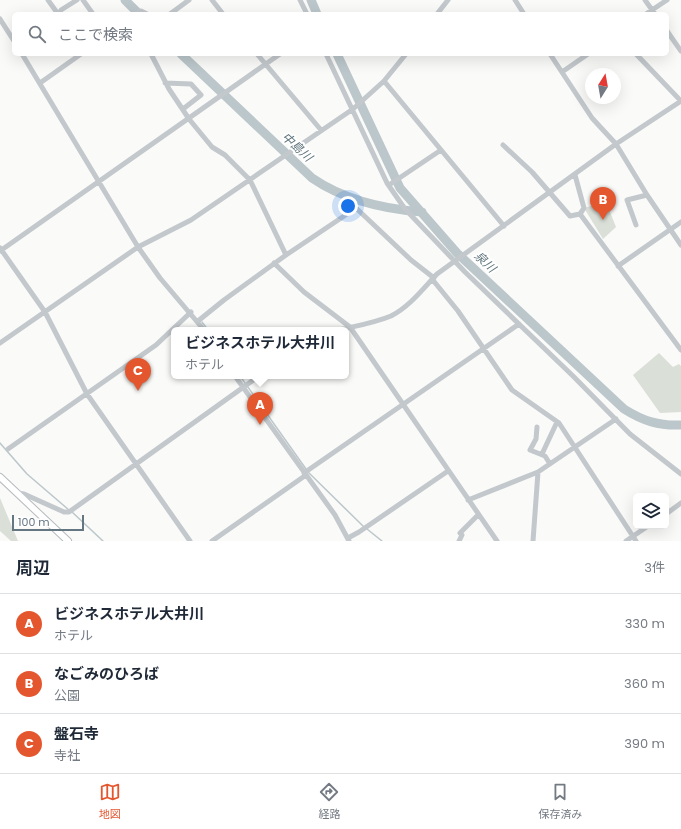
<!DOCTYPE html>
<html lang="ja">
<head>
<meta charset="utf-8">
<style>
  body { margin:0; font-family:Poppins,"Noto Sans JP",sans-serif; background:#f6f6f7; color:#1f2937 }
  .controls { position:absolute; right:12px; bottom:12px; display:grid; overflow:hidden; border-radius:6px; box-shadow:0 4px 16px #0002 }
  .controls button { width:36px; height:36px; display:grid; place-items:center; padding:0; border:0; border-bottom:1px solid #e0e1e3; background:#fff; color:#1f2937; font:20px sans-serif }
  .compass { position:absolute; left:585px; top:68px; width:36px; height:36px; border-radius:50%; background:#fff; box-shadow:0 4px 16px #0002; rotate:11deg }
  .scale { position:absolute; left:12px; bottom:10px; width:72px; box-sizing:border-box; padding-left:4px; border:2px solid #657683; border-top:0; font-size:11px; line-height:14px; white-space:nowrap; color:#657683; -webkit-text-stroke:3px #fff; paint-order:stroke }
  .you { position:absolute; left:348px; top:206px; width:14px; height:14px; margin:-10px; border:3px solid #fff; border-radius:50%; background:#1a73e8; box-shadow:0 0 0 6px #1a73e833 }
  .badge { display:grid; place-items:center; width:26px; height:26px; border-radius:50%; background:#e4572e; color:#fff; font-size:13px; font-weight:700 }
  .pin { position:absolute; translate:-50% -33px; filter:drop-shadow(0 1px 2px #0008) }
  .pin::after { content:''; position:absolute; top:21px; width:14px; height:12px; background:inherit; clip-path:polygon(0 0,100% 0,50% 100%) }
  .popup { position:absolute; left:171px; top:327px; width:178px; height:52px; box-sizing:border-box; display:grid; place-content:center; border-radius:6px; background:#fff; filter:drop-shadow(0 1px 3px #0005); font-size:13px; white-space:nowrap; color:#747a83 }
  .popup b { font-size:15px; color:#1f2937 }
  .popup::after { content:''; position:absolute; left:50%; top:100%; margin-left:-8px; border:8px solid transparent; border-top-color:#fff }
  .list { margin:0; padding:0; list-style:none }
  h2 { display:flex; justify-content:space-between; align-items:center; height:52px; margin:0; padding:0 16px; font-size:17px }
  h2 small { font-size:13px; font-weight:400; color:#747a83 }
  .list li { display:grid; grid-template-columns:26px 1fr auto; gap:12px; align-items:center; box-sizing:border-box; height:60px; padding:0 16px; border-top:1px solid #e0e1e3 }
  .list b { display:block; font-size:15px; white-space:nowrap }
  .list p { margin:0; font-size:13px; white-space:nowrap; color:#747a83 }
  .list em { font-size:13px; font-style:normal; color:#747a83 }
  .icon { flex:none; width:22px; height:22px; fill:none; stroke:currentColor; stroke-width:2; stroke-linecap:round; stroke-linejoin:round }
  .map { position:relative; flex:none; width:681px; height:541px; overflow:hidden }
  .search { position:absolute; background:#fff; box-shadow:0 4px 16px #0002; left:12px; right:12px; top:12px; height:44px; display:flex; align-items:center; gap:10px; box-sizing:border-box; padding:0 14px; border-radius:6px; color:#747a83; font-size:15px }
  .sheet { height:232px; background:#fff }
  nav { display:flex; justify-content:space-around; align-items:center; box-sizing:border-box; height:56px; border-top:1px solid #e0e1e3; background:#fff; font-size:11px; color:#747a83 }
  nav a { display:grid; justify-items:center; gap:2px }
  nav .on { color:#e4572e }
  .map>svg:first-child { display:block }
  .green { fill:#dadfd7 }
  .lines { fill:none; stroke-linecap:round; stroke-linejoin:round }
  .stream { stroke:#bbc7cb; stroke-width:1.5 }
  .river { stroke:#bbc7cb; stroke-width:9 }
  .major-casing { stroke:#b5babe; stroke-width:8 }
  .minor { stroke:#c3c8cc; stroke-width:5 }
  .major { stroke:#fff; stroke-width:6 }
  .labels { text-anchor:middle; stroke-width:4; stroke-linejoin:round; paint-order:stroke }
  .water-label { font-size:12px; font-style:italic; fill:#60757c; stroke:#fff }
</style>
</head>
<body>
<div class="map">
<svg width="681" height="541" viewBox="0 0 681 541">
  <rect width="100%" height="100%" fill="#fafaf8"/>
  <path class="green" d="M 606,202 L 616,227 L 603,239 L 584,208 Z
    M 659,353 L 673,367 L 679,364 L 681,366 L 681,412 L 660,413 L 633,375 Z
    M 0,498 L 18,541 L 11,541 L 0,531 Z"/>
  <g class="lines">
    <path class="stream" d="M 202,322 L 208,330
      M 240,376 L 306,469
      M 0,443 L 27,474 L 69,510
      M 308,472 L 364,527
      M 72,512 L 103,541
      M 367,529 L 382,541"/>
    <path class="river" d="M 125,0 L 139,14
      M 311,0 L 317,14
      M 181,54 L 312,178 C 344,200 384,209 422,212
      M 337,54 L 400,188 L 457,253 L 624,409 C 643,421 659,426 681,425"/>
    <defs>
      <path id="major" d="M 0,477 L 68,541"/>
    </defs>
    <use href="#major" class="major-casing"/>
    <path class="minor" d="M 48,0 L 58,14
      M 83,0 L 93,14
      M 212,0 L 223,14
      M 300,0 L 307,14
      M 515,0 L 524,14
      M 645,0 L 655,14
      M 59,14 L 61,10 L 77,0
      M 136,14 L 141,11 L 147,14
      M 170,14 L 189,0
      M 437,14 L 448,0
      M 646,14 L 667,0
      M 0,19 L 14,41
      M 667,31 L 681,51
      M 22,54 L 138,247 L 160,278 L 204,330
      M 151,54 L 169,89 L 189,119 L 212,147 L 225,155 L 250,180 L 286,255 L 224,300 L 198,321
      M 257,54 L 321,130
      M 326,54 L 387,183 L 405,209 L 465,272 L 573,376 L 630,434 L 681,474
      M 550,54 L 592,118 L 616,144 L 647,195 L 681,245
      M 636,54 L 681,101
      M 562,72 L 588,54
      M 384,81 L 504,226
      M 40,83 L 81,54
      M 165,83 L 191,84 L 201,95 L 183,109
      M 503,145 L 532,172 L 570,216 L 580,214 L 681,350
      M 575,175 L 584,208 L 580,214
      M 389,185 L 441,150
      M 636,225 L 627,200 L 647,195
      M 0,248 L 45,312 L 87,394 L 190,541
      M 0,251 L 280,54
      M 286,255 L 356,208 L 411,260 L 434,278
      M 274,263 L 304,292 L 350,327 L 497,541
      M 618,266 L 681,222
      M 432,279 L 458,311 L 512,390 L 559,423 L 636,541
      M 339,330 C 356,326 374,323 391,316 C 409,307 423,289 437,274 L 616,144 L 681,101
      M 0,343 L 138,247 L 191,220 L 353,109 L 384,81 L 406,54
      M 235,376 L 335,515 L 349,541
      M 537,427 L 536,439 L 530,450 L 545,456 L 550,464
      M 8,449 L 156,345 L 191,312
      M 542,454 L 557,422
      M 304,473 L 519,324
      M 17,493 L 24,494 L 64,512 L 69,512 L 259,376
      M 468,500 L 538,472 L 616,419
      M 666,514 L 681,503
      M 348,538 L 359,532 L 448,471
      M 212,541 L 306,475
      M 459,541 L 462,535 L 460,533 L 478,515
      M 533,541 L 538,472
      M 626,541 L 648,526"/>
    <use href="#major" class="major"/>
  </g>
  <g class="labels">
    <g class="water-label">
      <text transform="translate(297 147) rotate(43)" y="4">中島川</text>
      <text transform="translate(485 262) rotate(43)" y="4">泉川</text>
    </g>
  </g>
</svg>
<div class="controls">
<button><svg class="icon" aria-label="layers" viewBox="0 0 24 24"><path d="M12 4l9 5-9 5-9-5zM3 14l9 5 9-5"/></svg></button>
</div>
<svg class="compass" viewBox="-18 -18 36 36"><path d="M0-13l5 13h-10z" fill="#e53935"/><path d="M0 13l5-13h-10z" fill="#747a83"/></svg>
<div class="scale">100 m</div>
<div class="you"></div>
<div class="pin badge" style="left:260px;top:425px">A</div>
<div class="popup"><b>ビジネスホテル大井川</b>ホテル</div>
<div class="pin badge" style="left:603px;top:220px">B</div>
<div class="pin badge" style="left:138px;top:391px">C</div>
<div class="search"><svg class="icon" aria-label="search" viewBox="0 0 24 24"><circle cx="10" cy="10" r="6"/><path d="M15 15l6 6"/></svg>ここで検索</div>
</div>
<section class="sheet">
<h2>周辺<small>3件</small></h2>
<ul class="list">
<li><span class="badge">A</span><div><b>ビジネスホテル大井川</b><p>ホテル</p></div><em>330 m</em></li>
<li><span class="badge">B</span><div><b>なごみのひろば</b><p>公園</p></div><em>360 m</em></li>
<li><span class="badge">C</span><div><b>盤石寺</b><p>寺社</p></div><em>390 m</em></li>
</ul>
</section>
<nav>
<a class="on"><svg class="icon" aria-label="map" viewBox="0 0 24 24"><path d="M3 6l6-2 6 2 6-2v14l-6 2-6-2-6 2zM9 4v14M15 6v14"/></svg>地図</a>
<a><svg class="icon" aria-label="directions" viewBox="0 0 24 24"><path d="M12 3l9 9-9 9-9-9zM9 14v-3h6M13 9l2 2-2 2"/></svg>経路</a>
<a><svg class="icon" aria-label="saved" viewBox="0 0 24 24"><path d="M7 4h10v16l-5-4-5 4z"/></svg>保存済み</a>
</nav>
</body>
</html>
